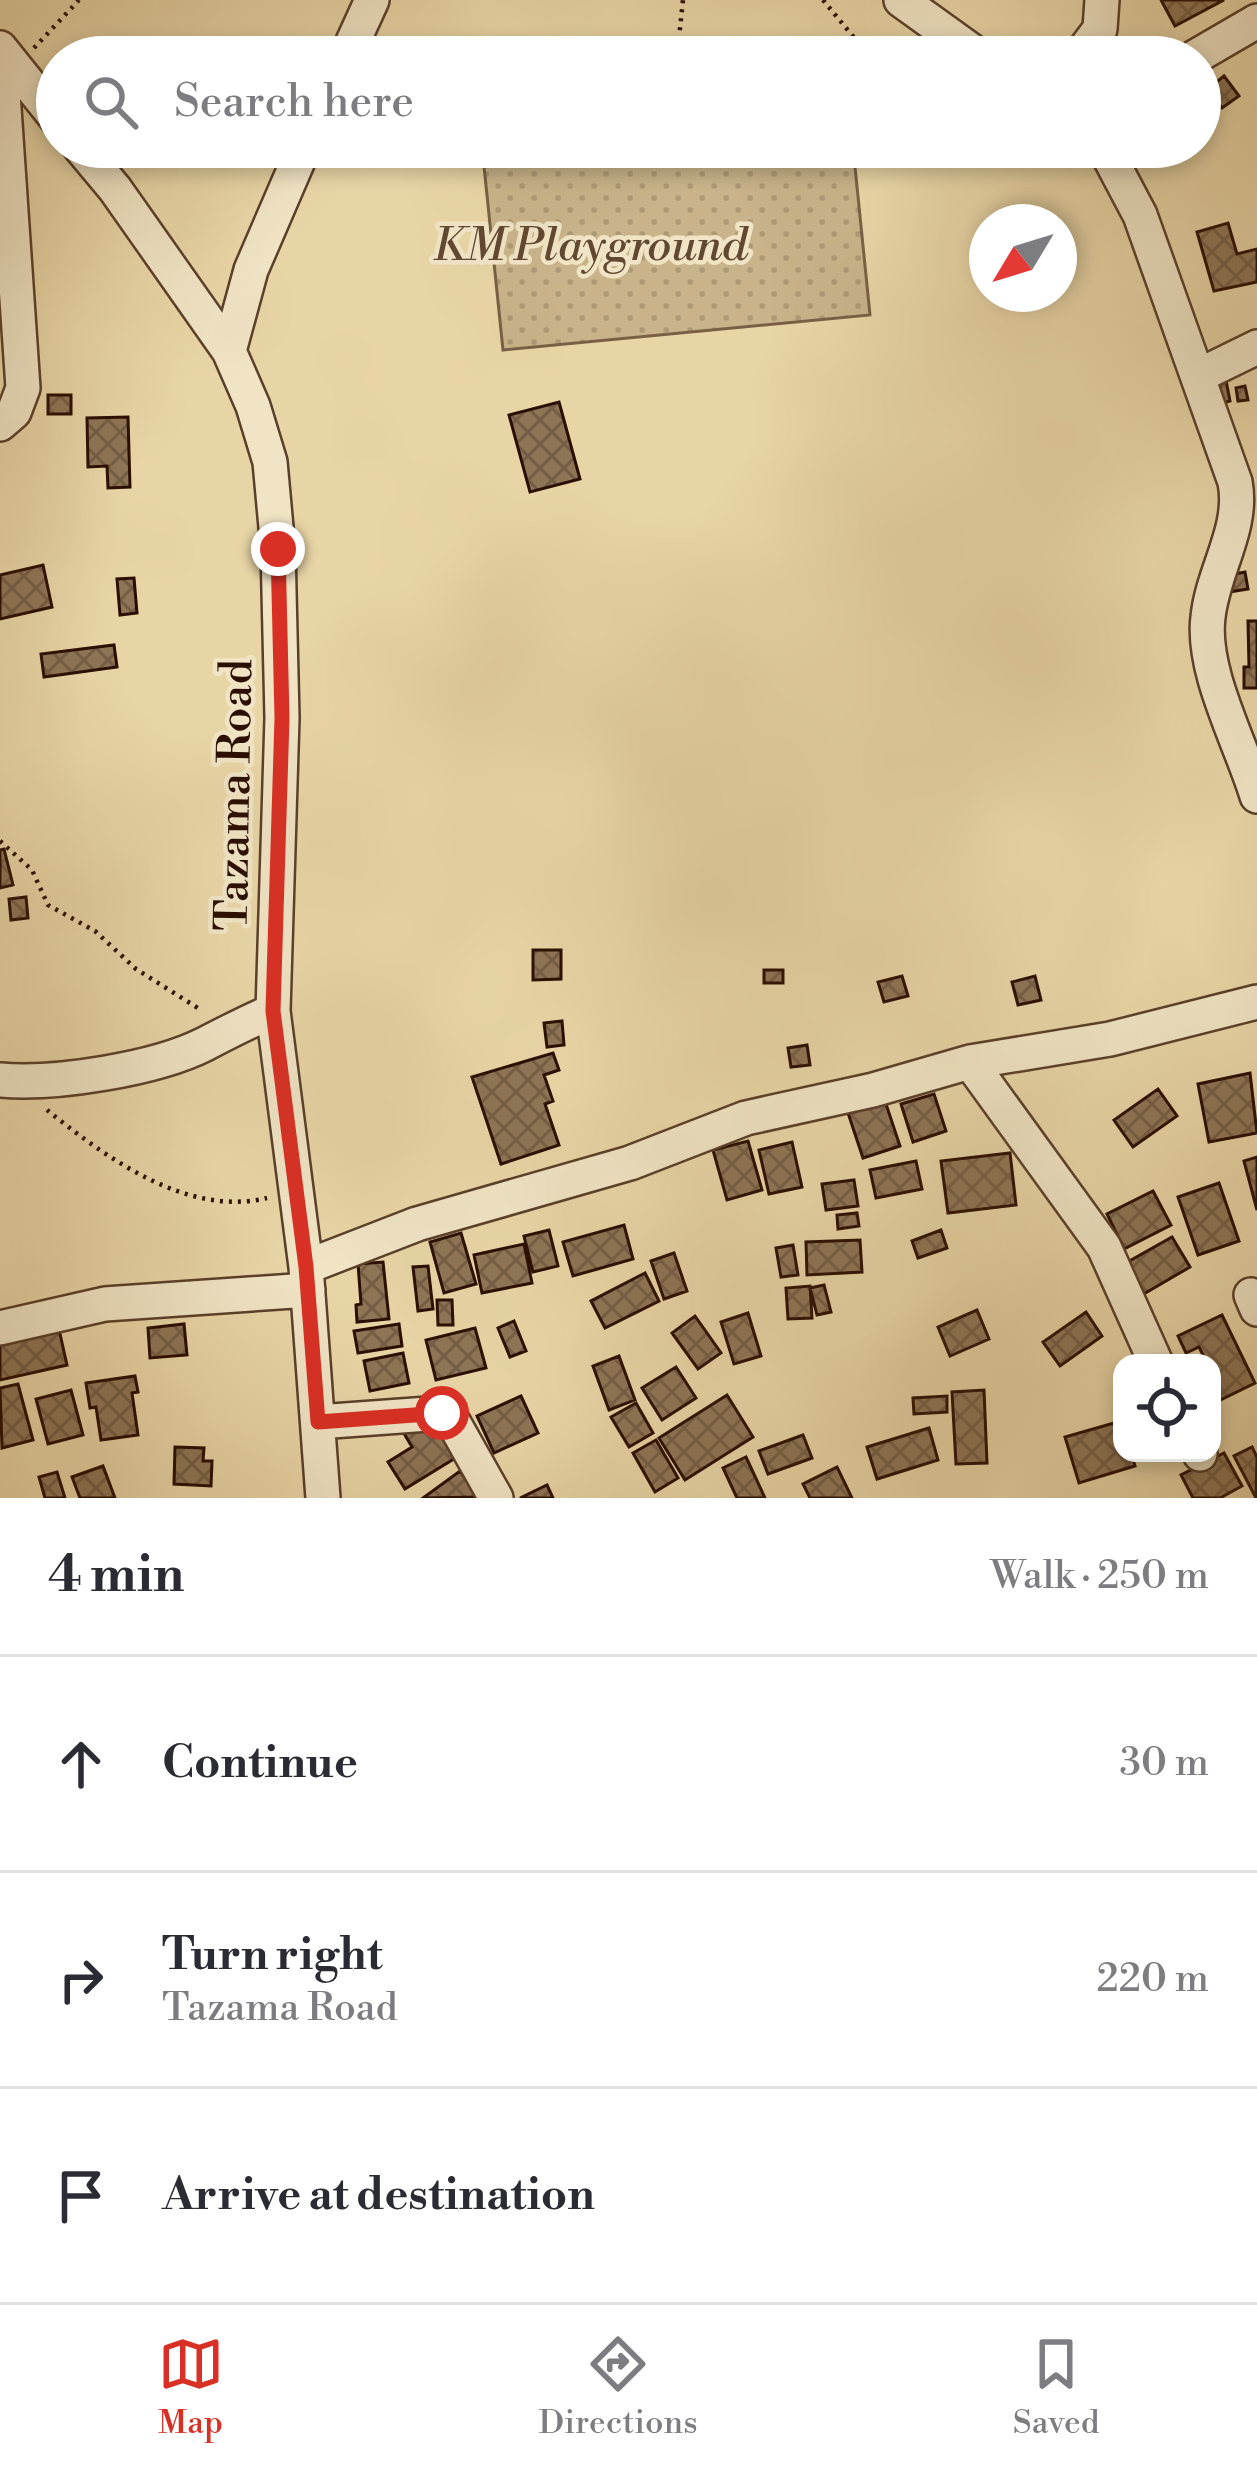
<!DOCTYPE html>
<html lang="en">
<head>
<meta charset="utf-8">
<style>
  body { margin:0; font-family:"Libre Bodoni",serif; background:#f2f2f3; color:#2b2b33 }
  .controls { position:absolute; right:36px; bottom:36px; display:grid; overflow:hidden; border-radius:24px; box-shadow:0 6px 18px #0003 }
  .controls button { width:108px; height:108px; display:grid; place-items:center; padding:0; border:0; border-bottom:3px solid #e1e1e2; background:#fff; color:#2b2b33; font:60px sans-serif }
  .compass { position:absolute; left:969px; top:204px; width:108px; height:108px; border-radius:50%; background:#fff; box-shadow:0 6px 18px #0003; rotate:232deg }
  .stop { position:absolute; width:36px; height:36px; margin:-27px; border:9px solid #d93025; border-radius:50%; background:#fff }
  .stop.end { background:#d93025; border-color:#fff; box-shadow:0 3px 12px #0008 }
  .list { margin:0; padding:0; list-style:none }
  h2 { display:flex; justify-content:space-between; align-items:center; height:156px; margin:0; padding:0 48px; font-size:51px }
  h2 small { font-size:39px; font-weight:400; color:#7c7c81 }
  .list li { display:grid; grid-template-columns:78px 1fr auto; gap:36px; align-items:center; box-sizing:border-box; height:216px; padding:0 48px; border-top:3px solid #e1e1e2 }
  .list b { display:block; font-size:45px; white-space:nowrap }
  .list p { margin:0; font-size:39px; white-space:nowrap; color:#7c7c81 }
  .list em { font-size:39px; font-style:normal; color:#7c7c81 }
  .icon { flex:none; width:66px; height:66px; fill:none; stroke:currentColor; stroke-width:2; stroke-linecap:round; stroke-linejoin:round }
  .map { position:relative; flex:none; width:1257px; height:1498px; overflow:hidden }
  .search { position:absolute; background:#fff; box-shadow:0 6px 18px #0003; left:36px; right:36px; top:36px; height:132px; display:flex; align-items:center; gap:30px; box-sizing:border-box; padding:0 42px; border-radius:66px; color:#7c7c81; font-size:45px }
  .sheet { height:804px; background:#fff }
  nav { display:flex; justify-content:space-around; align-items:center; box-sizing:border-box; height:168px; border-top:3px solid #e1e1e2; background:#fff; font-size:33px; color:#7c7c81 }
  nav a { display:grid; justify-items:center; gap:6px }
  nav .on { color:#d93025 }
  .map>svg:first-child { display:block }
  .grass { fill:url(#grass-dots); stroke:#796045; stroke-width:3 }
  .building { fill:url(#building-cross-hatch); stroke:#2a0e00; stroke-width:3 }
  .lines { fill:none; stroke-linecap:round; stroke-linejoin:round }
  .minor-casing { stroke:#5a402a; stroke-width:38 }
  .path { stroke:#2a0e00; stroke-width:4.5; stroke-dasharray:3 6; stroke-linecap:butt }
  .minor { stroke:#f0e4c5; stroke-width:33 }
  .route { stroke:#d93025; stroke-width:15 }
  .labels { text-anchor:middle; stroke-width:9; stroke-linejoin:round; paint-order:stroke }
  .park-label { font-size:45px; font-style:italic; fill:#614830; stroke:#f0e4c5 }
  .street-label { font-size:45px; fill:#2a0e00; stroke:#f0e4c5 }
</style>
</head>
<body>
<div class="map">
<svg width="1257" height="1498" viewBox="0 0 1257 1498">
  <defs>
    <pattern id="grass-dots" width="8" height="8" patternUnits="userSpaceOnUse" patternTransform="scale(3)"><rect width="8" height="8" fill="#c8b38a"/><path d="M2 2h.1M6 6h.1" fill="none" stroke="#ac9975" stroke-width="1.8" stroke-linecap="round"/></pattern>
    <pattern id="building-cross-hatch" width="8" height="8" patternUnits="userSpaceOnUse" patternTransform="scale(3)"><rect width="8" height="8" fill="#8d7556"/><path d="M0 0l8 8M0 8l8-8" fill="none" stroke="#735e45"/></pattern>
  </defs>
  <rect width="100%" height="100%" fill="#e8d5a6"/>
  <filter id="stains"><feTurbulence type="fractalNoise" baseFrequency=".00167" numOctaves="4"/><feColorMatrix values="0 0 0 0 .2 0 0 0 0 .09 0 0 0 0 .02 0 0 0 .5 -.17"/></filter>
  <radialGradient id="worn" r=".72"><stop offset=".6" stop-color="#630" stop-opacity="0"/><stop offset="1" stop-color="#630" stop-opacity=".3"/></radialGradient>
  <path class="grass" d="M 482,147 L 853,147 L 870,315 L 503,350 Z"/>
  <path class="building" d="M 1161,0 L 1224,0 L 1175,26 Z
    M 1224,76 L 1239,96 L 1222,108 L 1208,89 Z
    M 1228,223 L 1237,254 L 1257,249 L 1257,282 L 1214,291 L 1197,232 Z
    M 1224,370 L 1230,401 L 1223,403 L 1217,372 Z
    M 1245,386 L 1248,400 L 1238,401 L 1236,388 Z
    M 48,395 L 71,395 L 71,414 L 48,414 Z
    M 559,402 L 580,479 L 530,492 L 509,415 Z
    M 128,417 L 130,487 L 108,488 L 107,466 L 88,467 L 87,418 Z
    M 43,565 L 52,607 L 0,619 L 0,575 Z
    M 1245,572 L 1248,589 L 1217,594 L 1214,578 Z
    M 134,578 L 137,613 L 120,615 L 117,579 Z
    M 1248,621 L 1257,621 L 1257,688 L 1244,688 L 1244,667 L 1249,667 Z
    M 114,645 L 117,667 L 44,677 L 41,654 Z
    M 4,849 L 13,885 L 0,888 L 0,850 Z
    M 26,897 L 28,918 L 11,920 L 9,899 Z
    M 533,950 L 561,950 L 561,979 L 533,980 Z
    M 764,970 L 783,970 L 783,983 L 764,983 Z
    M 902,976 L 908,996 L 884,1002 L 878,982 Z
    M 1035,976 L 1041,1000 L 1018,1005 L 1012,982 Z
    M 562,1021 L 564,1045 L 547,1047 L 544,1023 Z
    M 807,1045 L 810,1065 L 791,1067 L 788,1048 Z
    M 553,1053 L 559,1070 L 544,1075 L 553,1101 L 545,1104 L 559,1145 L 501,1164 L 472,1077 Z
    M 1250,1073 L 1257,1133 L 1209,1142 L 1198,1084 Z
    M 1158,1089 L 1177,1116 L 1133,1147 L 1114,1120 Z
    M 934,1094 L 946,1131 L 913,1142 L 901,1104 Z
    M 883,1095 L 900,1146 L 863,1158 L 846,1107 Z
    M 748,1141 L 762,1190 L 727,1200 L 713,1150 Z
    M 792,1142 L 802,1187 L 769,1194 L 759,1150 Z
    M 1010,1153 L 1016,1205 L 948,1213 L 941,1161 Z
    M 1257,1157 L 1257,1210 L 1244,1161 Z
    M 916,1161 L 922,1189 L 876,1198 L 870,1170 Z
    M 854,1180 L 858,1206 L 826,1210 L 822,1184 Z
    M 1219,1183 L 1239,1241 L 1198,1255 L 1178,1197 Z
    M 1153,1191 L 1171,1225 L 1124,1249 L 1107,1214 Z
    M 857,1213 L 859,1226 L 838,1229 L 837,1215 Z
    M 624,1225 L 633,1259 L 573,1276 L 563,1242 Z
    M 549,1230 L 558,1266 L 533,1272 L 524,1236 Z
    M 941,1230 L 947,1248 L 918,1258 L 912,1241 Z
    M 461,1233 L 476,1284 L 444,1293 L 430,1242 Z
    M 1172,1237 L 1190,1267 L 1142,1295 L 1124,1264 Z
    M 860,1240 L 862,1272 L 807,1275 L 806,1242 Z
    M 524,1244 L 532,1283 L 482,1293 L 474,1255 Z
    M 793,1245 L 798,1275 L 781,1277 L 776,1248 Z
    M 674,1253 L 687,1291 L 664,1299 L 651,1261 Z
    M 383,1262 L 389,1319 L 357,1322 L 356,1305 L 361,1304 L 358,1264 Z
    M 428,1266 L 433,1309 L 418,1311 L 413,1267 Z
    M 645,1273 L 659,1301 L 605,1328 L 591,1301 Z
    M 824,1285 L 831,1312 L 817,1315 L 810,1288 Z
    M 810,1286 L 812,1318 L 788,1319 L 786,1288 Z
    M 437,1300 L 452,1300 L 453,1325 L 438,1325 Z
    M 977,1310 L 989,1339 L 950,1356 L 938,1327 Z
    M 1086,1312 L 1102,1336 L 1060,1366 L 1043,1342 Z
    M 748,1313 L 761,1356 L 734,1364 L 721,1322 Z
    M 1222,1315 L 1255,1383 L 1212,1404 L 1212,1363 L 1207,1363 L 1199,1347 L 1186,1353 L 1178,1336 Z
    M 695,1316 L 721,1353 L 698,1369 L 672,1333 Z
    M 514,1321 L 526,1351 L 510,1357 L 498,1328 Z
    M 184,1324 L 187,1355 L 150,1358 L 148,1328 Z
    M 399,1324 L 402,1346 L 358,1353 L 354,1331 Z
    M 58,1325 L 67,1365 L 0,1380 L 0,1338 Z
    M 475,1328 L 486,1368 L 436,1380 L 426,1340 Z
    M 403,1353 L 409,1383 L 370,1391 L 364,1361 Z
    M 619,1356 L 635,1400 L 609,1410 L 593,1366 Z
    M 676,1367 L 696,1398 L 662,1420 L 642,1388 Z
    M 135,1376 L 138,1392 L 132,1393 L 138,1435 L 101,1440 L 96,1407 L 90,1408 L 86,1383 Z
    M 18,1384 L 33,1440 L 2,1448 L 0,1388 Z
    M 71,1390 L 83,1435 L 48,1444 L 36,1399 Z
    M 984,1390 L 987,1463 L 956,1464 L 952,1392 Z
    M 727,1395 L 753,1437 L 685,1480 L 659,1438 Z
    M 521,1396 L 538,1433 L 494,1453 L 477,1416 Z
    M 947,1396 L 947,1412 L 914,1414 L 913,1398 Z
    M 636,1403 L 653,1433 L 629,1447 L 611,1417 Z
    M 429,1414 L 457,1457 L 405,1489 L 388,1462 L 412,1447 L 402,1430 Z
    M 1121,1421 L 1122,1453 L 1131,1453 L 1135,1466 L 1079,1483 L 1065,1437 Z
    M 929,1428 L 938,1460 L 877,1479 L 867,1447 Z
    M 803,1435 L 812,1458 L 768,1474 L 759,1451 Z
    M 656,1440 L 678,1478 L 655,1492 L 633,1453 Z
    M 175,1447 L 204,1448 L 203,1461 L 212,1461 L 211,1486 L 174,1484 Z
    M 1252,1447 L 1257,1457 L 1256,1498 L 1234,1456 Z
    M 1224,1453 L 1242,1486 L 1220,1498 L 1193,1498 L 1181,1475 Z
    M 746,1457 L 765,1498 L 737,1498 L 723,1468 Z
    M 103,1466 L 115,1498 L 80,1498 L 72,1477 Z
    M 837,1467 L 852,1498 L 810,1498 L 803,1484 Z
    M 460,1471 L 479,1497 L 423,1498 Z
    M 57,1472 L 65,1498 L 45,1498 L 39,1477 Z
    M 547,1485 L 553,1498 L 520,1498 Z"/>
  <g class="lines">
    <defs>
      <path id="minor" d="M 901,0 L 980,57
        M 0,48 L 57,119
        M 346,57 L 372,0
        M 1079,57 L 1100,29 L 1102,0
        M 1195,57 L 1257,21
        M 80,147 L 115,189 L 229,351 L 253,406 L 270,462 L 278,549 L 282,718 L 273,1011 L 306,1267 L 323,1498
        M 1104,147 L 1140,215 L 1235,482 C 1244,528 1213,570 1208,617 C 1201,671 1241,743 1257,796
        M 229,351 L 251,270 L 304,147
        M 1198,376 L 1257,347
        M 0,424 L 14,412 L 23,388 L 0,49
        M 970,1062 L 1104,1247 L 1156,1363
        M 0,1080 C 54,1085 156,1069 205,1044 C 228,1032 249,1021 273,1011
        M 306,1267 L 417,1224 L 630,1163 L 746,1118 L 873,1090 L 970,1062 L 1110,1039 L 1257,1002
        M 1251,1295 L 1257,1309
        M 0,1328 L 105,1304 L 308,1290
        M 318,1422 L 442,1413 L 451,1418 L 496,1498
        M 1200,1453 L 1200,1454"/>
    </defs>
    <use href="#minor" class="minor-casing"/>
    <path class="path" d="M 823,0 L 870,57
      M 34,48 L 79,0
      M 677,57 L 683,0
      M 0,841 L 32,870 L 48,905 L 95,931 L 136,969 L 201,1010
      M 47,1110 C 108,1159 187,1217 267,1198"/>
    <use href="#minor" class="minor"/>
  </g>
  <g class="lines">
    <path class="route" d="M 278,549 L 282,718 L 273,1011 L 306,1267 L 318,1422 L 442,1413"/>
  </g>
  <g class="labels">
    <g class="park-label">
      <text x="590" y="260">KM Playground</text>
    </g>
    <g class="street-label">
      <text transform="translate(233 795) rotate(-89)" y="16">Tazama Road</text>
    </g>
  </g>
  <rect width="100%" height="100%" filter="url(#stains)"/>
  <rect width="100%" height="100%" fill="url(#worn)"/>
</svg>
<div class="controls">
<button><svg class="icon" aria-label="locate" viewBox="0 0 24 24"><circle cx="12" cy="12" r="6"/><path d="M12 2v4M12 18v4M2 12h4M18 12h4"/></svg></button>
</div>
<svg class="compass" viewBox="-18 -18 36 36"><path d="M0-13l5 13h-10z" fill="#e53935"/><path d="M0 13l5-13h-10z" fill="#7c7c81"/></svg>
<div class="stop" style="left:442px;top:1413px"></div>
<div class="stop end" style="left:278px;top:549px"></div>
<div class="search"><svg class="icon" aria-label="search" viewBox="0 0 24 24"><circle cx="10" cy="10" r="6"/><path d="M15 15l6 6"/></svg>Search here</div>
</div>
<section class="sheet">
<h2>4 min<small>Walk · 250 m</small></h2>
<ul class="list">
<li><svg class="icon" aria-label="ahead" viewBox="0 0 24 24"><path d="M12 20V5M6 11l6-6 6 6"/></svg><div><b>Continue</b></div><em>30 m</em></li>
<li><svg class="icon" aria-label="right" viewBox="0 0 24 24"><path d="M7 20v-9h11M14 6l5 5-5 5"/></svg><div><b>Turn right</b><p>Tazama Road</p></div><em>220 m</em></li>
<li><svg class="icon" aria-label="arrive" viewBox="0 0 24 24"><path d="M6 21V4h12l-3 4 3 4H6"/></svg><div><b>Arrive at destination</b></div></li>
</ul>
</section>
<nav>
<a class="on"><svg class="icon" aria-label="map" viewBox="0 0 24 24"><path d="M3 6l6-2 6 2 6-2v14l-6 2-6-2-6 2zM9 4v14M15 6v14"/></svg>Map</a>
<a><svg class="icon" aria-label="directions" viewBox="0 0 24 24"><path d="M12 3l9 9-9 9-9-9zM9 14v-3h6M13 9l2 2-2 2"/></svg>Directions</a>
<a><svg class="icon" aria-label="saved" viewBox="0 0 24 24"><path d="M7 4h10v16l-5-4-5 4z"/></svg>Saved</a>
</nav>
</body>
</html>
